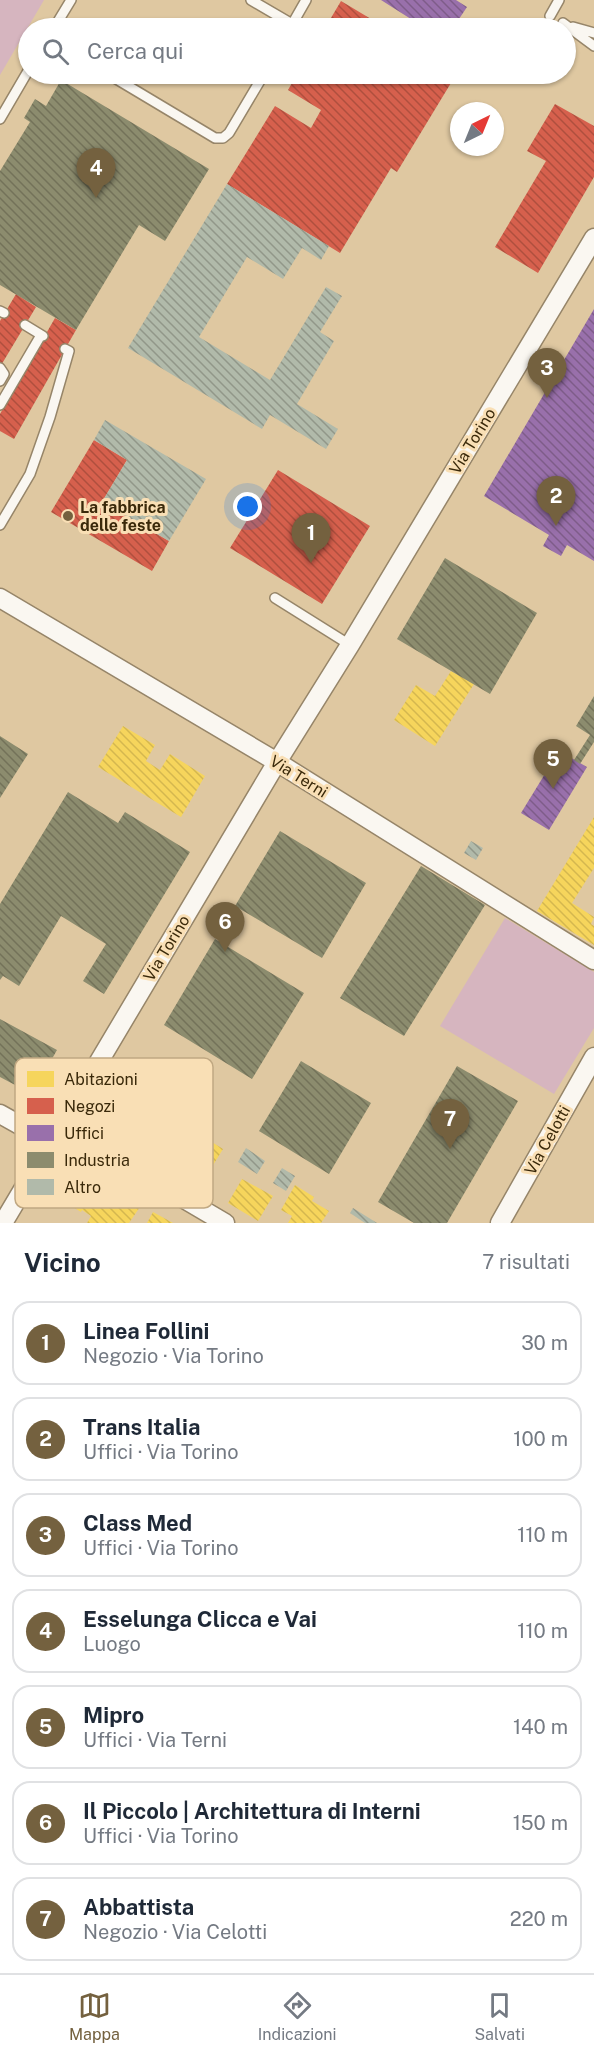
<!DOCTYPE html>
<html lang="it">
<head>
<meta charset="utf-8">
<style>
  body { margin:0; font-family:"Public Sans",sans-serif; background:#f2f2f3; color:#1f2937 }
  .compass { position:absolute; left:450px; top:102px; width:54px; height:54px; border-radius:50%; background:#fff; box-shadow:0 2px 4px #0004; rotate:43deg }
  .you { position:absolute; left:248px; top:507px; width:21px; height:21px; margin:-15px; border:4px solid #fff; border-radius:50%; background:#1a73e8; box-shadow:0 0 0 9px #1a73e833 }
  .badge { display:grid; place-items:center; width:39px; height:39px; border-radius:50%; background:#74613f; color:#fff; font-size:20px; font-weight:700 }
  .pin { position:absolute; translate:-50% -50px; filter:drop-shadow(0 2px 3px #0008) }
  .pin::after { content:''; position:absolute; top:32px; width:21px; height:18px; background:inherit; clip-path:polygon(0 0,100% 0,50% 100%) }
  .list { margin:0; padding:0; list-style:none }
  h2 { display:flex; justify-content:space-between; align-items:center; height:78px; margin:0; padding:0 24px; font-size:26px }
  h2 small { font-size:20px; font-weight:400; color:#747a83 }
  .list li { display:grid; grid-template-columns:39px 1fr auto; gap:18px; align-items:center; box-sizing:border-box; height:84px; margin:0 12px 12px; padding:0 12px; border:2px solid #e0e1e3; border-radius:18px }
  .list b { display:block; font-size:22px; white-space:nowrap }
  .list p { margin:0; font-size:20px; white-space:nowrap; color:#747a83 }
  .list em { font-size:20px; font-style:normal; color:#747a83 }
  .icon { flex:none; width:33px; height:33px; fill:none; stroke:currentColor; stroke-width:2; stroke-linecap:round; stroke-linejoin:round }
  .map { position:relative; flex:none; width:594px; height:1223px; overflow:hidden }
  .search { position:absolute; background:#fff; box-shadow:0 2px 4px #0004; left:18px; right:18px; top:18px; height:66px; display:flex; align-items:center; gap:15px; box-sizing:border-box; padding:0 21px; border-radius:33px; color:#747a83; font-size:22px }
  .sheet { height:750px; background:#fff }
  nav { display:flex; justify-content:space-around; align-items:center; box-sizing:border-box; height:84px; border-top:2px solid #e0e1e3; background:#fff; font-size:16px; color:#747a83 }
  nav a { display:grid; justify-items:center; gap:3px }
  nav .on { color:#74613f }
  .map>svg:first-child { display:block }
  .grass { fill:#d6b5bf }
  .homes { fill:url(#homes-back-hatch) }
  .shops { fill:url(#shops-back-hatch) }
  .offices { fill:url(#offices-back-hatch) }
  .industry { fill:url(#industry-back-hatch) }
  .building { fill:url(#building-back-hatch) }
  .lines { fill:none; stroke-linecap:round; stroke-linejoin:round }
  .service-casing { stroke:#968569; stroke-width:12 }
  .minor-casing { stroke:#968569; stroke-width:21 }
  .service { stroke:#faf7f1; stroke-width:9 }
  .minor { stroke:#faf7f1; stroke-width:18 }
  .poi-dot { fill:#74613f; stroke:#f9dfb5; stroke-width:2 }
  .labels { text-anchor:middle; stroke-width:6; stroke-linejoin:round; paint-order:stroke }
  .street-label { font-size:16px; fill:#3a290a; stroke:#f9dfb5 }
  .poi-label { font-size:16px; font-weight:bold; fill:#3a290a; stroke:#f9dfb5; text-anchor:start }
  .key { fill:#f9dfb5; stroke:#c0a882; stroke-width:1.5 }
  .key-label { font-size:16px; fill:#3a290a }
</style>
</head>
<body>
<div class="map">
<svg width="594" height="1223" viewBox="0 0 594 1223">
  <defs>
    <pattern id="homes-back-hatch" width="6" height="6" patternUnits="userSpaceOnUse" patternTransform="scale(1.5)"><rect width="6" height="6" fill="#f6d55c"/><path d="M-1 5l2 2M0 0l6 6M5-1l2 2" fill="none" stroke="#d4b74f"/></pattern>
    <pattern id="shops-back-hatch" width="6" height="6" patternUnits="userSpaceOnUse" patternTransform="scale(1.5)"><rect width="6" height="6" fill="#d6604d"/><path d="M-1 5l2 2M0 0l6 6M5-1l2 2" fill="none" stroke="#af4f3e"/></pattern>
    <pattern id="offices-back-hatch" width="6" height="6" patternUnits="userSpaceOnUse" patternTransform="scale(1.5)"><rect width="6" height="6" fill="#9970ab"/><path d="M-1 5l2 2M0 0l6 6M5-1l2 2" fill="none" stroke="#7e5c89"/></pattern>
    <pattern id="industry-back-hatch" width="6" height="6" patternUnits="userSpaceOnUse" patternTransform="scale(1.5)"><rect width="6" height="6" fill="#8c8c6e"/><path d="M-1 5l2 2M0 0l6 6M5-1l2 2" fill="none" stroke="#737259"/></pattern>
    <pattern id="building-back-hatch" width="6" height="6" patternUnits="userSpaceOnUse" patternTransform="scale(1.5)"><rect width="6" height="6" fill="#b1baaa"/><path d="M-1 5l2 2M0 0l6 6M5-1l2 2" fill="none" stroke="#919789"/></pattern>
  </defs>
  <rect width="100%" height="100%" fill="#dfc8a1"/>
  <path class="grass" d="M 0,0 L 44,0 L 0,75 Z
    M 505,918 L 594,972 L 594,1028 L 554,1094 L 440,1026 Z"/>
  <path class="homes" d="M 451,671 L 474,684 L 435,746 L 394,720 L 416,685 L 435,696 Z
    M 123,726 L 155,745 L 146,761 L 160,770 L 170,754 L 205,776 L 181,817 L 98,767 Z
    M 594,817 L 594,868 L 572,903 L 594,917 L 591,924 L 594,926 L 594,945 L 537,911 Z
    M 136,1096 L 158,1109 L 154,1115 L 184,1133 L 188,1127 L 223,1149 L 202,1183 L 167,1162 L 164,1167 L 134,1148 L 137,1144 L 115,1130 Z
    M 81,1170 L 109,1187 L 111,1184 L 142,1204 L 129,1223 L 87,1223 L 91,1216 L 82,1210 L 81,1212 L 62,1200 Z
    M 242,1179 L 273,1196 L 258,1221 L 228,1203 Z
    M 295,1185 L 314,1197 L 312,1201 L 329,1211 L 321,1223 L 288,1223 L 292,1216 L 281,1210 Z
    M 153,1212 L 173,1223 L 147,1223 Z"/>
  <path class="shops" d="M 341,1 L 386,28 L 325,28 Z
    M 297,74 L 446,74 L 454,78 L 397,172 L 391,168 L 340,253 L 227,184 L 275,106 L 311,128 L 321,110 L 288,90 Z
    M 555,104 L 594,126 L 594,177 L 538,273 L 495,247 L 546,161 L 527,151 Z
    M 16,294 L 36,307 L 0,367 L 0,321 Z
    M 55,318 L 76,330 L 14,439 L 0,431 L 0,414 Z
    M 94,440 L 127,460 L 102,502 L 169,541 L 152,571 L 51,512 Z
    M 278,470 L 370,526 L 322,604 L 230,548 Z"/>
  <path class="offices" d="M 381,0 L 456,0 L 467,7 L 453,28 L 425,28 Z
    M 594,309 L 594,561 L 567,545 L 561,556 L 543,546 L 549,535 L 484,496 Z
    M 559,751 L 587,767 L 549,830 L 521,813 Z"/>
  <path class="industry" d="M 61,80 L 209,169 L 165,241 L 139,225 L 76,330 L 0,285 L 0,171 L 30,122 L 24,118 L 35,99 L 46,106 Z
    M 445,558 L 537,613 L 490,694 L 397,639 Z
    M 594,696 L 594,742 L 580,764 L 574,760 L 590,735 L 576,726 Z
    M 0,736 L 28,754 L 0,798 Z
    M 68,792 L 118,823 L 125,812 L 190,852 L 104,994 L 83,981 L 106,944 L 61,916 L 19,986 L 3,976 L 0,980 L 0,904 Z
    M 280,831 L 366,883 L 322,958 L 235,906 Z
    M 421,866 L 485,905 L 404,1036 L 340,998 Z
    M 215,939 L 304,993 L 252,1079 L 164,1025 Z
    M 0,1019 L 57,1050 L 32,1094 L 0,1077 Z
    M 301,1061 L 371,1103 L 329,1174 L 259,1131 Z
    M 457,1066 L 518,1101 L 447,1223 L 414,1223 L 378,1202 Z"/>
  <path class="building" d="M 227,184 L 329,246 L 321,260 L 302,248 L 283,279 L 247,257 L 199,337 L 270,380 L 326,287 L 342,296 L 320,332 L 334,341 L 297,404 L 338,429 L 326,449 L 270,415 L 262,429 L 128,348 Z
    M 105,420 L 206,479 L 169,541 L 102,502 L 127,460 L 94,440 Z
    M 471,841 L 483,848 L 476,860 L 464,853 Z
    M 246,1148 L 265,1161 L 257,1174 L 238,1162 Z
    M 282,1168 L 295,1176 L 286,1191 L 273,1183 Z
    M 353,1208 L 377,1223 L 365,1223 L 350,1213 Z"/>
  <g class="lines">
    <defs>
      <path id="service" d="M 251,0 L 292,24
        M 550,16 L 559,0
        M 563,23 L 594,46
        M 573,27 L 594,33
        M 54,28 L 71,0
        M 290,28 L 306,0
        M 108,74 L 215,138 L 223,138 L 229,133 L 264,74
        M 0,119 L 28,71
        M 0,311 L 4,313
        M 25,325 L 43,336
        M 0,368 L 4,374 L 0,381
        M 0,405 L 41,335
        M 0,525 L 30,474 L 50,417 L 69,351 L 65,349
        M 275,598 L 350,645"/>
      <path id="minor" d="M 0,598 L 277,762 L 594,960
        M 0,1114 L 50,1142
        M 60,1126 L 225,1223
        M 3,1223 L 277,762 L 350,645 L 594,238
        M 500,1223 L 594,1057"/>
    </defs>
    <use href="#service" class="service-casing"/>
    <use href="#minor" class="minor-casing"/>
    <use href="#service" class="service"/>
    <use href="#minor" class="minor"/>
  </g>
  <circle class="poi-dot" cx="68" cy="516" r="6"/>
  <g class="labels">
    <g class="street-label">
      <text transform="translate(472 441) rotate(-59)" y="6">Via Torino</text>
      <text transform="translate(299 776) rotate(32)" y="6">Via Terni</text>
      <text transform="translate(166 948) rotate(-59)" y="6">Via Torino</text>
      <text transform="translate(547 1140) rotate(-61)" y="6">Via Celotti</text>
    </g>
    <g class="poi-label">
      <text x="80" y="513">La fabbrica<tspan x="80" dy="18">delle feste</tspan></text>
    </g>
  </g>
  <rect x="15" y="1058" width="198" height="150" rx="9" class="key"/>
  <rect x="27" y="1071" width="27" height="16" fill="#f6d55c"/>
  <rect x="27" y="1098" width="27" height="16" fill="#d6604d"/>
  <rect x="27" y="1125" width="27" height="16" fill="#9970ab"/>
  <rect x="27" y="1152" width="27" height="16" fill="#8c8c6e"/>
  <rect x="27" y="1179" width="27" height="16" fill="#b1baaa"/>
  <g class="key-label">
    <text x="64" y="1085">Abitazioni</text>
    <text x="64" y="1112">Negozi</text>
    <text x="64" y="1139">Uffici</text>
    <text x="64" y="1166">Industria</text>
    <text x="64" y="1193">Altro</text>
  </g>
</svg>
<svg class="compass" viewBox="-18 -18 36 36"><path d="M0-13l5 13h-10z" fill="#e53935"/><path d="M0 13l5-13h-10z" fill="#747a83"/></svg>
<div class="you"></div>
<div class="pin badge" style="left:311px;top:563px">1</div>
<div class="pin badge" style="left:556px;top:526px">2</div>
<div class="pin badge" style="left:547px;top:398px">3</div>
<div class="pin badge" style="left:96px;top:198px">4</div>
<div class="pin badge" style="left:553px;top:789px">5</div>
<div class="pin badge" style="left:225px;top:952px">6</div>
<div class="pin badge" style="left:450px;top:1149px">7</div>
<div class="search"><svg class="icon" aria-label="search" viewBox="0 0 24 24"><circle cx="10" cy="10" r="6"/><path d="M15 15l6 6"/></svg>Cerca qui</div>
</div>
<section class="sheet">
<h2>Vicino<small>7 risultati</small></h2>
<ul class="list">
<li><span class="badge">1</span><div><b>Linea Follini</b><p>Negozio · Via Torino</p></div><em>30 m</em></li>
<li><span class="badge">2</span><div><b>Trans Italia</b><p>Uffici · Via Torino</p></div><em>100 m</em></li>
<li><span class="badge">3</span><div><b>Class Med</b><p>Uffici · Via Torino</p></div><em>110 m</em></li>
<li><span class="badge">4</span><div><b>Esselunga Clicca e Vai</b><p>Luogo</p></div><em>110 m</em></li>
<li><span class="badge">5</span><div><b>Mipro</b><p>Uffici · Via Terni</p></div><em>140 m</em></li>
<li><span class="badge">6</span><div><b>Il Piccolo | Architettura di Interni</b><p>Uffici · Via Torino</p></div><em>150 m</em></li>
<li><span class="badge">7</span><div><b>Abbattista</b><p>Negozio · Via Celotti</p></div><em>220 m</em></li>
</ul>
</section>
<nav>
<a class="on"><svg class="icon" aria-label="map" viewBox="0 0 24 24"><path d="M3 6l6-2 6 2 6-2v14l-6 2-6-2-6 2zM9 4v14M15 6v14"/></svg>Mappa</a>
<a><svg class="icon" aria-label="directions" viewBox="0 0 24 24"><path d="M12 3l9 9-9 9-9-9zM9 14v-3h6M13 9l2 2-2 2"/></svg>Indicazioni</a>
<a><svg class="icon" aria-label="saved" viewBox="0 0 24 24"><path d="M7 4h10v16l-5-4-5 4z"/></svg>Salvati</a>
</nav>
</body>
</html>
